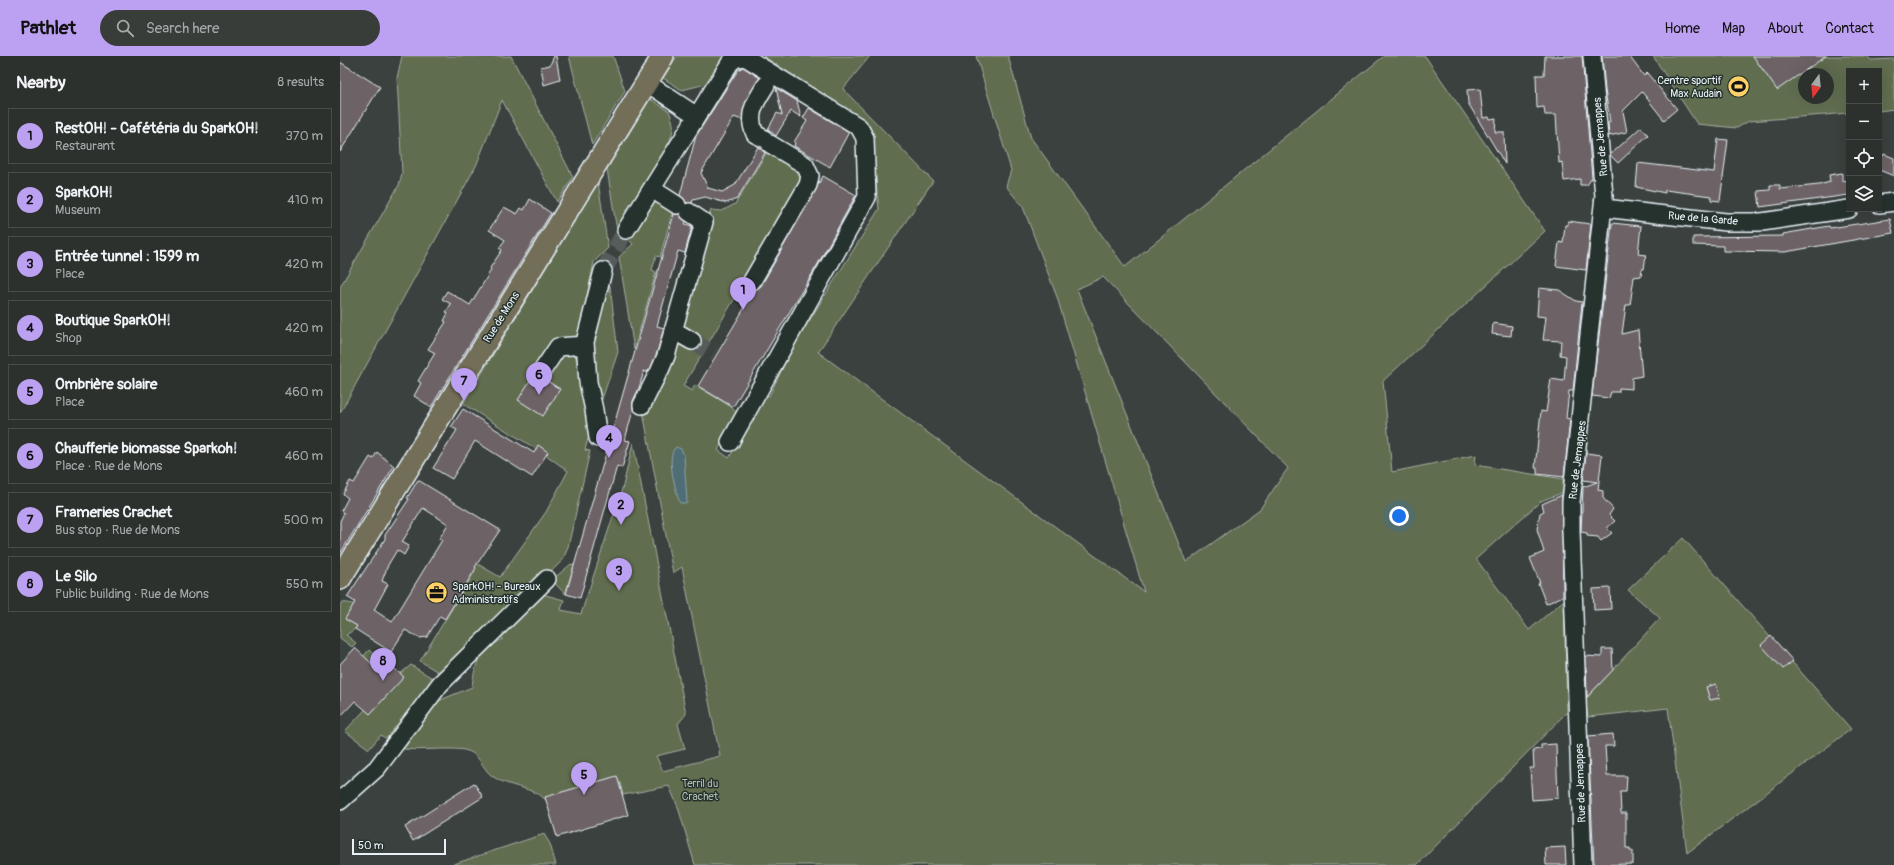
<!DOCTYPE html>
<html lang="en">
<head>
<meta charset="utf-8">
<style>
  body { margin:0; font-family:Pangolin,sans-serif; background:#383d3a; color:#f1f3f6 }
  .controls { position:absolute; right:12px; top:12px; display:grid; overflow:hidden; border-radius:0px; box-shadow:0 4px 16px #0002 }
  .controls button { width:36px; height:36px; display:grid; place-items:center; padding:0; border:0; border-bottom:1px solid #484c4a; background:#2c312e; color:#f1f3f6; font:20px sans-serif }
  .compass { position:absolute; left:1458px; top:12px; width:36px; height:36px; border-radius:50%; background:#2c312e; box-shadow:0 4px 16px #0002; rotate:195deg }
  .scale { position:absolute; left:12px; bottom:10px; width:94px; box-sizing:border-box; padding-left:4px; border:2px solid #e8f1f8; border-top:0; font-size:11px; line-height:14px; white-space:nowrap; color:#e8f1f8; -webkit-text-stroke:3px #26332d; paint-order:stroke }
  .you { position:absolute; left:1059px; top:460px; width:14px; height:14px; margin:-10px; border:3px solid #fff; border-radius:50%; background:#1a73e8; box-shadow:0 0 0 6px #1a73e833 }
  .badge { display:grid; place-items:center; width:26px; height:26px; border-radius:50%; background:#bca0f2; color:#111; font-size:13px; font-weight:700 }
  .pin { position:absolute; translate:-50% -33px; filter:drop-shadow(0 1px 2px #0008) }
  .pin::after { content:''; position:absolute; top:21px; width:14px; height:12px; background:inherit; clip-path:polygon(0 0,100% 0,50% 100%) }
  .list { margin:0; padding:0; list-style:none }
  h2 { display:flex; justify-content:space-between; align-items:center; height:52px; margin:0; padding:0 16px; font-size:17px }
  h2 small { font-size:13px; font-weight:400; color:#a6a9aa }
  .list li { display:grid; grid-template-columns:26px 1fr auto; gap:12px; align-items:center; box-sizing:border-box; height:56px; margin:0 8px 8px; padding:0 8px; border:1px solid #484c4a; border-radius:0px }
  .list b { display:block; font-size:15px; white-space:nowrap }
  .list p { margin:0; font-size:13px; white-space:nowrap; color:#a6a9aa }
  .list em { font-size:13px; font-style:normal; color:#a6a9aa }
  .icon { flex:none; width:22px; height:22px; fill:none; stroke:currentColor; stroke-width:2; stroke-linecap:round; stroke-linejoin:round }
  .map { position:relative; flex:none; width:1554px; height:809px; overflow:hidden }
  header { display:flex; align-items:center; gap:24px; box-sizing:border-box; height:56px; padding:0 20px; background:#bca0f2; color:#111 }
  header strong { font-size:19px }
  nav { display:flex; gap:22px; margin-inline-start:auto; font-size:14px }
  .search { width:280px; height:36px; background:#383d3a; display:flex; align-items:center; gap:10px; box-sizing:border-box; padding:0 14px; border-radius:22px; color:#a6a9aa; font-size:15px }
  main { display:flex }
  aside { flex:1; background:#2c312e }
  .map>svg:first-child { display:block }
  .green { fill:#616d4f; stroke:#a4afa4; fill-rule:evenodd }
  .water { fill:#4f6d75; stroke:#8ca2a9 }
  .building { fill:#6d6366; stroke:#e8f1f8; fill-rule:evenodd }
  .lines { fill:none; stroke-linecap:round; stroke-linejoin:round }
  .minor-tunnel { stroke:#555b5a; stroke-width:17; stroke-dasharray:17 8; stroke-linecap:butt }
  .minor-casing { stroke:#e8f1f8; stroke-width:20 }
  .major-casing { stroke:#e8f1f8; stroke-width:24 }
  .minor { stroke:#26332d; stroke-width:17 }
  .major { stroke:#726e59; stroke-width:21 }
  .labels { text-anchor:middle; stroke-width:3; stroke-linejoin:round; paint-order:stroke }
  .poi-label { font-size:11px; fill:#e8f1f8; stroke:#26332d; text-anchor:end }
  .street-label { font-size:11px; fill:#e8f1f8; stroke:#26332d }
  .park-label { font-size:11px; fill:#b2bcb4; stroke:#26332d }
</style>
</head>
<body>
<header>
<strong>Pathlet</strong>
<div class="search"><svg class="icon" aria-label="search" viewBox="0 0 24 24"><circle cx="10" cy="10" r="6"/><path d="M15 15l6 6"/></svg>Search here</div>
<nav><a>Home</a><a>Map</a><a>About</a><a>Contact</a></nav>
</header>
<main>
<aside>
<h2>Nearby<small>8 results</small></h2>
<ul class="list">
<li><span class="badge">1</span><div><b>RestOH! - Cafétéria du SparkOH!</b><p>Restaurant</p></div><em>370 m</em></li>
<li><span class="badge">2</span><div><b>SparkOH!</b><p>Museum</p></div><em>410 m</em></li>
<li><span class="badge">3</span><div><b>Entrée tunnel : 1599 m</b><p>Place</p></div><em>420 m</em></li>
<li><span class="badge">4</span><div><b>Boutique SparkOH!</b><p>Shop</p></div><em>420 m</em></li>
<li><span class="badge">5</span><div><b>Ombrière solaire</b><p>Place</p></div><em>460 m</em></li>
<li><span class="badge">6</span><div><b>Chaufferie biomasse Sparkoh!</b><p>Place · Rue de Mons</p></div><em>460 m</em></li>
<li><span class="badge">7</span><div><b>Frameries Crachet</b><p>Bus stop · Rue de Mons</p></div><em>500 m</em></li>
<li><span class="badge">8</span><div><b>Le Silo</b><p>Public building · Rue de Mons</p></div><em>550 m</em></li>
</ul>
</aside>
<div class="map">
<svg width="1554" height="809" viewBox="0 0 1554 809">
  <rect width="100%" height="100%" fill="#3b413e"/>
  <filter id="ink" filterUnits="userSpaceOnUse"><feTurbulence type="fractalNoise" baseFrequency=".025" numOctaves="2"/><feDisplacementMap in="SourceGraphic" scale="8" xChannelSelector="R" yChannelSelector="G"/><feConvolveMatrix kernelMatrix="1 2 1 2 8 2 1 2 1" color-interpolation-filters="sRGB"/></filter>
  <g filter="url(#ink)">
    <path class="green" d="M 62,0 L 171,0 L 233,121 L 217,146 L 162,44 L 136,110 L 0,357 L 0,231 L 59,129 L 62,117 L 57,22 Z
      M 229,0 L 273,0 L 285,35 L 252,89 Z
      M 337,0 L 386,0 L 378,8 L 366,28 L 342,34 L 323,22 Z
      M 423,0 L 530,0 L 503,33 L 593,125 L 478,296 L 804,536 L 717,241 L 683,151 L 666,130 L 671,114 L 636,0 L 668,0 L 691,82 L 785,211 L 1044,0 L 1085,0 L 1205,175 L 1043,325 L 1052,416 L 1136,399 L 1135,409 L 1223,423 L 1224,436 L 1201,445 L 1136,503 L 1189,574 L 1224,544 L 1227,656 L 1077,809 L 355,809 L 338,751 L 329,730 L 283,739 L 280,727 L 207,745 C 193,730 168,732 152,720 C 141,711 139,696 124,694 C 108,691 71,696 60,692 L 91,648 L 132,631 C 135,604 140,596 163,583 L 155,575 L 195,536 L 224,544 L 221,554 L 241,558 L 283,430 L 293,387 L 346,658 L 338,668 L 345,693 L 316,700 L 323,715 L 380,700 L 342,511 L 333,517 L 303,356 L 333,299 L 371,154 L 382,155 L 395,148 L 430,91 L 458,108 L 464,125 L 343,330 L 352,335 L 355,329 L 390,350 L 397,357 L 378,394 L 389,402 L 425,339 L 429,340 L 454,289 L 539,153 L 530,78 C 497,48 461,24 423,0 ZM 763,221 L 948,412 L 920,453 L 846,506 L 737,233 Z
      M 1313,0 L 1527,0 L 1531,4 L 1554,3 L 1554,53 L 1539,55 L 1539,15 L 1509,15 L 1509,57 L 1409,65 L 1397,72 L 1357,68 ZM 1464,18 L 1488,18 L 1488,42 L 1464,42 Z
      M 310,43 L 329,55 C 331,60 334,68 333,73 C 328,103 296,148 278,174 L 276,169 L 267,113 Z
      M 258,126 L 268,192 L 254,206 L 235,297 L 251,372 L 245,394 L 250,395 L 228,491 L 223,504 L 103,619 L 80,605 L 135,515 L 105,489 L 160,521 L 206,456 L 228,415 L 206,399 L 123,348 Z
      M 312,139 L 333,154 L 320,201 L 316,200 L 312,214 L 316,216 L 294,294 L 279,201 L 293,188 L 287,182 Z
      M 267,226 L 270,230 L 278,296 L 260,349 L 251,288 Z
      M 1343,482 L 1511,673 L 1347,797 L 1328,652 L 1248,661 L 1245,644 L 1320,562 L 1288,534 Z
      M 231,508 L 234,509 L 225,538 L 212,524 Z
      M 2,546 L 29,551 L 15,573 L 6,579 L 16,587 L 12,591 L 0,582 L 0,549 Z
      M 29,594 L 45,609 L 36,619 L 20,604 Z
      M 71,609 L 97,625 L 60,676 L 45,682 L 41,679 L 29,693 L 5,675 L 54,623 Z
      M 204,778 L 210,788 L 216,809 L 111,809 Z"/>
    <path class="water" d="M 336,391 L 341,393 L 344,399 L 347,447 L 340,447 L 339,445 C 336,433 325,400 336,391 Z"/>
    <path class="building" d="M 214,0 L 216,0 L 220,24 L 204,29 L 201,11 L 210,9 Z
      M 1205,0 L 1242,0 L 1252,122 L 1247,129 L 1240,129 L 1240,123 L 1224,125 L 1222,106 L 1219,107 L 1216,59 L 1205,59 L 1204,51 L 1197,52 L 1196,19 L 1204,19 Z
      M 1262,0 L 1289,0 L 1304,20 L 1307,17 L 1337,53 L 1324,64 L 1302,36 L 1283,55 L 1287,76 L 1269,80 L 1268,67 L 1270,66 L 1265,34 Z
      M 1413,0 L 1486,0 L 1437,34 Z
      M 0,6 L 40,31 L 0,96 Z
      M 403,11 L 420,22 L 407,42 L 402,64 L 394,61 L 361,117 L 368,132 L 382,136 L 395,129 L 418,91 L 425,97 L 397,143 L 386,147 L 365,141 L 353,144 L 352,147 L 346,147 L 340,139 L 356,80 L 398,14 Z
      M 436,32 L 457,45 L 461,61 L 451,55 L 436,80 L 428,73 L 437,57 L 442,59 Z
      M 1140,33 L 1143,62 L 1149,61 L 1150,63 L 1156,62 L 1155,76 L 1164,76 L 1165,108 L 1128,47 L 1127,34 Z
      M 469,52 L 509,76 L 490,111 L 454,90 L 455,87 L 454,86 L 467,65 L 463,62 Z
      M 1301,71 L 1308,79 L 1278,107 L 1270,99 Z
      M 1378,83 L 1388,84 L 1380,145 L 1371,144 L 1371,140 L 1325,134 L 1325,137 L 1296,131 L 1298,107 L 1374,116 Z
      M 1544,98 L 1554,102 L 1554,120 L 1539,114 L 1539,99 L 1543,100 Z
      M 1502,117 L 1502,125 L 1509,124 L 1509,139 L 1420,151 L 1418,135 L 1430,134 L 1430,129 L 1440,129 L 1440,133 L 1479,129 L 1490,126 L 1489,119 Z
      M 483,120 L 516,139 L 478,208 L 393,351 L 358,330 L 415,234 L 421,230 Z
      M 190,143 L 211,157 L 91,351 L 74,340 L 81,327 L 78,325 L 95,297 L 88,293 L 106,266 L 104,265 L 108,257 L 106,256 L 111,248 L 102,243 L 107,235 L 130,249 L 147,221 L 151,213 L 150,212 L 162,194 L 159,192 L 165,184 L 149,174 L 164,151 L 177,158 L 181,152 L 184,154 Z
      M 334,158 L 340,158 L 346,166 L 345,168 L 352,170 L 345,197 L 338,195 L 317,270 L 324,272 L 317,297 L 311,312 L 307,316 L 304,315 L 299,332 L 293,345 L 293,354 L 285,384 L 290,385 L 282,412 L 277,410 L 240,542 L 226,538 Z
      M 1550,163 L 1553,177 L 1445,196 L 1383,195 L 1383,190 L 1353,189 L 1353,181 L 1443,180 L 1443,178 L 1489,170 L 1490,172 Z
      M 1228,165 L 1251,168 L 1246,214 L 1216,210 L 1219,186 L 1223,187 L 1225,169 L 1228,169 Z
      M 1272,167 L 1301,170 L 1298,198 L 1306,199 L 1304,213 L 1302,213 L 1301,220 L 1294,221 L 1290,249 L 1286,249 L 1282,278 L 1298,274 L 1302,320 L 1292,322 L 1292,333 L 1279,332 L 1279,336 L 1271,336 L 1269,342 L 1252,340 Z
      M 1199,232 L 1219,234 L 1236,245 L 1242,246 L 1233,335 L 1229,335 L 1226,362 L 1230,363 L 1224,421 L 1197,418 L 1197,412 L 1195,412 L 1201,355 L 1206,356 L 1211,323 L 1224,325 L 1226,300 L 1220,299 L 1221,285 L 1203,284 L 1206,261 L 1197,260 Z
      M 1153,267 L 1172,270 L 1171,280 L 1152,278 Z
      M 191,323 L 199,328 L 207,325 L 220,333 L 203,360 L 178,344 Z
      M 123,353 L 194,397 L 198,389 L 208,396 L 192,421 L 135,385 L 112,423 L 93,412 L 117,374 L 111,371 Z
      M 37,396 L 54,410 L 0,498 L 0,465 L 4,457 L 1,455 L 8,442 L 3,438 L 10,425 L 14,427 L 30,401 L 33,403 Z
      M 1246,397 L 1262,399 L 1258,434 L 1263,435 L 1263,442 L 1273,453 L 1269,459 L 1275,465 L 1267,472 L 1272,477 L 1261,485 L 1258,481 L 1247,480 L 1247,477 L 1241,476 L 1243,431 L 1257,426 L 1243,424 Z
      M 78,424 L 160,474 L 135,511 L 136,512 L 105,563 L 100,560 L 87,581 L 80,582 L 65,574 L 51,596 L 15,573 L 17,570 L 5,563 L 15,546 L 7,541 L 45,483 L 45,479 L 69,443 L 67,442 ZM 83,452 L 108,468 L 99,483 L 102,484 L 52,566 L 34,554 L 48,528 L 42,525 L 48,509 L 57,494 L 64,499 L 69,490 L 62,486 Z
      M 1222,439 L 1223,540 L 1206,548 L 1198,527 L 1200,527 L 1190,502 L 1204,496 L 1197,473 L 1200,457 L 1204,455 L 1202,448 Z
      M 1270,532 L 1271,553 L 1254,554 L 1253,533 Z
      M 1431,580 L 1453,605 L 1443,613 L 1421,589 Z
      M 15,592 L 41,616 L 49,608 L 64,621 L 30,658 L 15,645 L 0,661 L 0,608 Z
      M 1262,593 L 1272,593 L 1273,614 L 1247,641 L 1246,600 L 1262,601 Z
      M 1376,628 L 1380,642 L 1370,644 L 1366,631 Z
      M 1273,678 L 1274,690 L 1265,690 L 1267,720 L 1287,720 L 1286,736 L 1280,736 L 1281,757 L 1286,757 L 1286,792 L 1290,792 L 1290,795 L 1293,795 L 1293,808 L 1254,809 L 1248,680 Z
      M 1216,688 L 1218,742 L 1192,744 L 1190,712 L 1194,712 L 1193,694 L 1201,693 L 1201,689 Z
      M 277,720 L 288,759 L 217,781 L 205,741 Z
      M 134,727 L 143,741 L 73,785 L 65,771 Z
      M 1225,791 L 1226,809 L 1206,809 L 1205,792 Z"/>
    <g class="lines">
      <path class="minor-tunnel" d="M 263,215 L 286,174
        M 352,285 L 374,298"/>
      <defs>
        <path id="minor" d="M 357,60 L 390,7 L 396,2 L 405,1 L 519,71 L 525,82 L 527,141 L 390,386
          M 423,82 L 415,78 C 406,58 416,45 426,29
          M 312,133 L 337,149
          M 1539,148 L 1554,146
          M 1264,152 L 1386,166 L 1422,166 L 1509,153
          M 286,174 L 357,60 L 307,27
          M 412,225 L 468,129 L 470,120 L 465,109 L 430,88
          M 333,274 L 352,285
          M 320,314 L 326,300 L 364,166 L 349,156
          M 200,318 L 218,291 L 245,289
          M 302,349 L 317,319
          M 258,382 L 254,354 L 248,326 L 245,286 L 263,215
          M 0,745 L 37,712 L 100,628 L 207,523
          M 1243,809 L 1231,474 L 1231,446 L 1264,140 L 1252,0"/>
        <path id="major" d="M 0,523 L 323,0"/>
      </defs>
      <use href="#minor" class="minor-casing"/>
      <use href="#major" class="major-casing"/>
      <use href="#minor" class="minor"/>
      <use href="#major" class="major"/>
    </g>
  </g>
  <defs>
    <symbol id="stadium-disc" viewBox="-11 -11 22 22"><circle r="9.5" fill="#ffd166" stroke="#26332d"/><path d="M0-5a6.5 5 0 1 0 0 10a6.5 5 0 1 0 0-10ZM-3.5-1.8h7v3.6h-7Z" fill="#111"/></symbol>
    <symbol id="office-disc" viewBox="-11 -11 22 22"><circle r="9.5" fill="#ffd166" stroke="#26332d"/><path d="M-6-3h4V-5.5h4V-3h4V5H-6ZM-1-4.5V-3h2v-1.5ZM-6 0V1H6V0Z" fill="#111"/></symbol>
  </defs>
  <g fill-rule="evenodd">
    <use href="#stadium-disc" x="1386" y="18" width="25" height="25"/>
    <use href="#office-disc" x="84" y="524" width="25" height="25"/>
  </g>
  <g class="labels">
    <g class="poi-label">
      <text x="1382" y="28">Centre sportif<tspan x="1382" dy="13">Max Audain</tspan></text>
      <text x="112" y="534" text-anchor="start">SparkOH! - Bureaux<tspan x="112" dy="13">Administratifs</tspan></text>
    </g>
    <g class="street-label">
      <text transform="translate(1260 81) rotate(-95)" y="4">Rue de Jemappes</text>
      <text transform="translate(1363 162) rotate(5)" y="4">Rue de la Garde</text>
      <text transform="translate(161 261) rotate(-58)" y="4">Rue de Mons</text>
      <text transform="translate(1237 404) rotate(-83)" y="4">Rue de Jemappes</text>
      <text transform="translate(1240 727) rotate(-92)" y="4">Rue de Jemappes</text>
    </g>
    <g class="park-label">
      <text x="360" y="731">Terril du<tspan x="360" dy="13">Crachet</tspan></text>
    </g>
  </g>
</svg>
<div class="controls">
<button>+</button>
<button>−</button>
<button><svg class="icon" aria-label="locate" viewBox="0 0 24 24"><circle cx="12" cy="12" r="6"/><path d="M12 2v4M12 18v4M2 12h4M18 12h4"/></svg></button>
<button><svg class="icon" aria-label="layers" viewBox="0 0 24 24"><path d="M12 4l9 5-9 5-9-5zM3 14l9 5 9-5"/></svg></button>
</div>
<svg class="compass" viewBox="-18 -18 36 36"><path d="M0-13l5 13h-10z" fill="#e53935"/><path d="M0 13l5-13h-10z" fill="#a6a9aa"/></svg>
<div class="scale">50 m</div>
<div class="you"></div>
<div class="pin badge" style="left:403px;top:254px">1</div>
<div class="pin badge" style="left:281px;top:469px">2</div>
<div class="pin badge" style="left:279px;top:535px">3</div>
<div class="pin badge" style="left:269px;top:402px">4</div>
<div class="pin badge" style="left:244px;top:739px">5</div>
<div class="pin badge" style="left:199px;top:339px">6</div>
<div class="pin badge" style="left:124px;top:345px">7</div>
<div class="pin badge" style="left:43px;top:625px">8</div>
</div>
</main>
</body>
</html>
